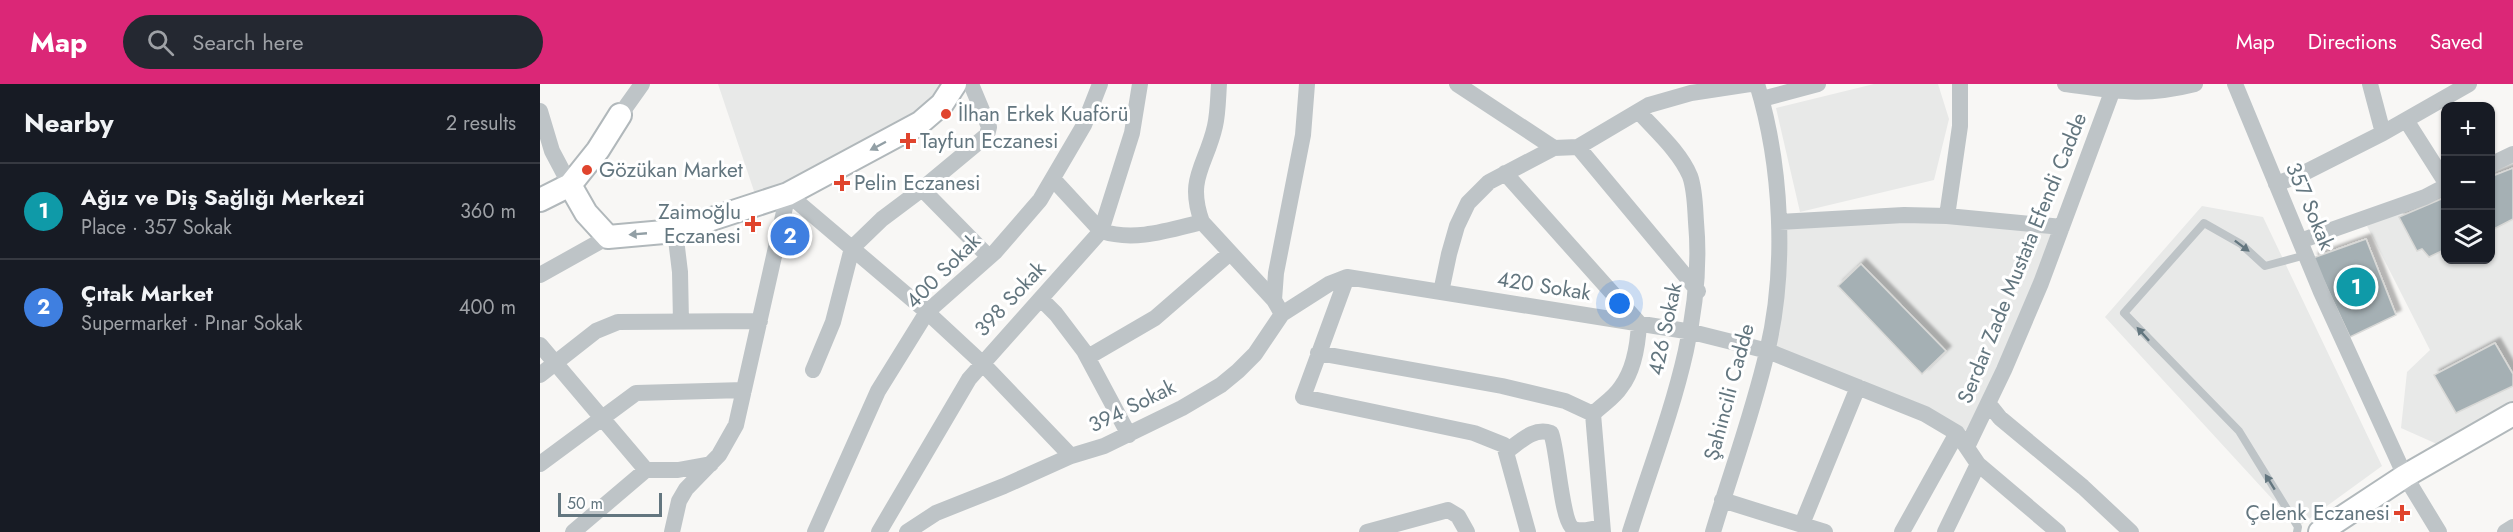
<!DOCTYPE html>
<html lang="en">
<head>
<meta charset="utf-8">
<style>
  body { margin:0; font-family:Jost,sans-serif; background:#242831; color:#f1f3f6 }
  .controls { position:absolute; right:18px; top:18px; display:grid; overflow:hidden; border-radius:12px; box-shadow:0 2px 4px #0004 }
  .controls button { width:54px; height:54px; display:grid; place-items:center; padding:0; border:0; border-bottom:2px solid #363941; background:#171b24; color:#f1f3f6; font:30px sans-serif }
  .scale { position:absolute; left:18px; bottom:15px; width:104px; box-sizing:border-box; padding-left:6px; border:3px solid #63767f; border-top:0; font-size:16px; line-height:21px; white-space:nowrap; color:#63767f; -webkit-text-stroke:4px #fff; paint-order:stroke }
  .you { position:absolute; left:1080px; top:220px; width:21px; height:21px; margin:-15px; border:4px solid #fff; border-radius:50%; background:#1a73e8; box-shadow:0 0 0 9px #1a73e833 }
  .badge { display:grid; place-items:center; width:39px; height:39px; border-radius:50%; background:#db2777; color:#fff; font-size:20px; font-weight:700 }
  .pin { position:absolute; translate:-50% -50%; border:3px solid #fff; box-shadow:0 2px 6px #0006 }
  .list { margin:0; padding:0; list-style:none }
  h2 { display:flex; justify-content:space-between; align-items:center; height:78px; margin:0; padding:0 24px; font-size:26px }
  h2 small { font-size:20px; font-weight:400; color:#9ea1a6 }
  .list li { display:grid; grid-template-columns:39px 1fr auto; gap:18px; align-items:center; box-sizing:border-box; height:96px; padding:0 24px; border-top:2px solid #363941 }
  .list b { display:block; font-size:22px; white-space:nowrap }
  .list p { margin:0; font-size:20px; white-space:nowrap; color:#9ea1a6 }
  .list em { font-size:20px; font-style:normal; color:#9ea1a6 }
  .icon { flex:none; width:33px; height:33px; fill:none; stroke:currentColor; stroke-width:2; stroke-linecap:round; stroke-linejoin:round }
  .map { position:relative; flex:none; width:1973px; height:448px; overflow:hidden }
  header { display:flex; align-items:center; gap:36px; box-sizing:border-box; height:84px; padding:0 30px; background:#db2777; color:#fff }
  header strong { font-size:28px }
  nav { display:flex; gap:33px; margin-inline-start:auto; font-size:21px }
  .search { width:420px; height:54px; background:#242831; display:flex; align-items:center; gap:15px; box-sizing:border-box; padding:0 21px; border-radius:33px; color:#9ea1a6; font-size:22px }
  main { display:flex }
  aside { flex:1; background:#171b24 }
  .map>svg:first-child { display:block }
  .built { fill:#e8e9e8 }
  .building { fill:#a5b0b4; stroke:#d9d9d7; stroke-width:1.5; filter:url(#shadow) }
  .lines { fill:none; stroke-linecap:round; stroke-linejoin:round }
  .secondary-casing { stroke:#b1b8bb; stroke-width:26 }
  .lane { stroke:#bec4c7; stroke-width:8 }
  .street { stroke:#bec4c7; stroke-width:16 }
  .secondary { stroke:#fff; stroke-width:22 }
  .oneway { fill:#929fa5 }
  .oneway2 { fill:#63767f }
  .poi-dot { fill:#e0442d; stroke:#fff; stroke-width:2 }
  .labels { text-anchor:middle; stroke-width:6; stroke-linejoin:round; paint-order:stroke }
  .poi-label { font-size:21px; fill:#63767f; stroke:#fff; text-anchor:start }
  .street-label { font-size:21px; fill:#63767f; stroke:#fff }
</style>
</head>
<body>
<header>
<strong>Map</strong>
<div class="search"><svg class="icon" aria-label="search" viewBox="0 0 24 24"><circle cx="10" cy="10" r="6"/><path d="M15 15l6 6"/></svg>Search here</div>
<nav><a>Map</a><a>Directions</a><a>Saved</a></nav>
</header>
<main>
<aside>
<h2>Nearby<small>2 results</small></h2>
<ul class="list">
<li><span class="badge" style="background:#0f9aa8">1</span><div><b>Ağız ve Diş Sağlığı Merkezi</b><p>Place · 357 Sokak</p></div><em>360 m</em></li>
<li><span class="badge" style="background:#3f7fe0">2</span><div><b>Çıtak Market</b><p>Supermarket · Pınar Sokak</p></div><em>400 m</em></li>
</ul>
</aside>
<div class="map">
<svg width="1973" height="448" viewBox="0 0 1973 448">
  <defs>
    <filter id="shadow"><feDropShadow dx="5" dy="-5" stdDeviation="1.5" flood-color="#0004"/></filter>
  </defs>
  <rect width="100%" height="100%" fill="#f8f7f5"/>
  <path class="built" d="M 178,0 L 402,0 L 384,25 L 311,67 L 216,113 Z
    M 1334,0 L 1398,0 L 1409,35 L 1394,96 L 1260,128 L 1236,24 Z
    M 1973,70 L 1973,319 L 1897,360 L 1861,344 L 1867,288 L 1890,266 L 1827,142 L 1905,102 L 1906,176 L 1950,176 L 1951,81 Z
    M 1662,122 L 1723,133 L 1842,382 L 1758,443 L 1565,233 Z
    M 1407,132 L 1522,143 L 1436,344 L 1417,349 L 1228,267 L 1239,138 Z"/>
  <path class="building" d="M 1973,84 L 1973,135 L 1950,147 L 1950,93 Z
    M 1906,113 L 1906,165 L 1889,173 L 1882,165 L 1877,167 L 1859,133 Z
    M 1826,155 L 1856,231 L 1810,253 L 1773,174 Z
    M 1321,180 L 1406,267 L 1382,290 L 1298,202 Z
    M 1955,259 L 1973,290 L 1973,302 L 1916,329 L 1894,291 Z"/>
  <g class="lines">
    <defs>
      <path id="secondary" d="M 30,101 L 46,129 L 68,153 L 135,147 L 248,110 L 380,39 L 402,20 L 415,0
        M 0,116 L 30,101 L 58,66 L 80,31
        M 1780,448 L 1865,392 L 1973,330"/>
    </defs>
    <use href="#secondary" class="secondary-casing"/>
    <path class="lane" d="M 1757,448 L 1758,443 L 1699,347 L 1584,229 L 1664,139 L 1701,160 L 1725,182 L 1766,171"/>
    <path class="street" d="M 679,0 C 678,14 678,29 675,42 C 666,82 646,94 662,138 L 734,216 L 742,230
      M 917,0 L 1014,64
      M 1525,0 C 1576,7 1604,13 1655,0
      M 1695,0 L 1781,208 L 1865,392 L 1899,448
      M 1830,0 L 1843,49
      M 1222,15 L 1278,0
      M 0,27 L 12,67 L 30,101
      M 80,31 L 102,0
      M 1866,36 L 1906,99
      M 1038,63 L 1158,207
      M 1950,81 L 1973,70
      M 965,89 L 1099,239 C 1098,259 1094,286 1081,303 C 1074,314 1062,321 1053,330 L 1063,448
      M 513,95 L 561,147 C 595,158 629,146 662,138
      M 1736,100 L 1760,91 L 1843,49 L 1929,0
      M 382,105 L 449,173
      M 1407,132 L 1420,42 L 1420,0
      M 1239,138 L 1364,131 L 1407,132 L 1522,143
      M 135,147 L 140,188 L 141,238
      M 1760,157 L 1885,113 L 1906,102
      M 0,191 L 68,153
      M 807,193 L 763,313 L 934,349 L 964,361 L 988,448
      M 901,208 L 909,170 L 917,142 L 928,119 L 949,98 L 1014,64 L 1038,63 L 1109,21 L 1151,9 L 1210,0
      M 501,215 L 516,230 L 544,267 L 589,351
      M 734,216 L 736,189 L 763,51 L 767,0
      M 0,261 L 106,386 L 138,386 L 171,380
      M 778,269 L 962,302 L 1025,317 L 1053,330
      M 548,273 L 615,234 L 690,169
      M 273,286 L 293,238 L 312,164 L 342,135 L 382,105 L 447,51 L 449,43 L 431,0
      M 0,291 L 56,247 L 78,238 L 220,237
      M 1448,319 L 1460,334 L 1543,403 L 1591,448
      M 1427,363 L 1464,286 L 1501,199 L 1575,0
      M 967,367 C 981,357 994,343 1011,349 C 1018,366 1021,439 1034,445 C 1041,448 1054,445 1062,443
      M 0,380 L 96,309 L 204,306
      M 1182,416 L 1285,448
      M 1262,440 L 1318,303
      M 33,448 L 106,386
      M 132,448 L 139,417 L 146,405 L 179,371 L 196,341 L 248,110 L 387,228 L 442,279 L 531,372
      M 275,448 L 338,307 L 387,228 L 455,168 L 500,116 L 544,41 L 560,0
      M 339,448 L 429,295 L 561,147 L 592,49 L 600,0
      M 367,448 L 396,429 L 464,402 L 531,372 L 564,362 L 642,324 L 681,301 L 698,287 L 715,270 L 742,230 L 789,200 L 807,193 L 1152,248 L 1228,267 L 1385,330 L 1417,349 L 1438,380 L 1518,448
      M 827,448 L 908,426 L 918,432 L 927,448
      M 1090,448 C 1122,346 1166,247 1156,138 C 1155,123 1155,106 1150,92 C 1140,68 1116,47 1099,28
      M 1173,448 C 1191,388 1213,329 1227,268 C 1247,185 1242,82 1217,0
      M 1362,448 L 1417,349
      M 1405,448 L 1438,380
      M 1965,448 L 1973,443"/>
    <use href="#secondary" class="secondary"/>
  </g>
  <defs><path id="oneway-solid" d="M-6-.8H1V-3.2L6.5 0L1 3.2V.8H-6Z" transform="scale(1.5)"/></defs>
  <g class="oneway">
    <use href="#oneway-solid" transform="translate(338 62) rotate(152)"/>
    <use href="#oneway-solid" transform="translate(98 150) rotate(175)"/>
  </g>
  <g class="oneway2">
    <use href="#oneway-solid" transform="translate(1702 162) rotate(37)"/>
    <use href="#oneway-solid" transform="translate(1603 250) rotate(-132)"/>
    <use href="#oneway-solid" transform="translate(1730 398) rotate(-122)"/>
  </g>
  <g class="poi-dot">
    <circle cx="406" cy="30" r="6"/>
    <path d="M365 48h6v6h6v6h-6v6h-6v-6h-6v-6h6z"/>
    <circle cx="47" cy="86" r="6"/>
    <path d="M299 90h6v6h6v6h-6v6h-6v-6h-6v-6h6z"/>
    <path d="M210 131h6v6h6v6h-6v6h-6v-6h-6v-6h6z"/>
    <path d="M1859 420h6v6h6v6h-6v6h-6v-6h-6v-6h6z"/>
  </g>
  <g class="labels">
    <g class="poi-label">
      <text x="418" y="37">İlhan Erkek Kuaförü</text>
      <text x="380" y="64">Tayfun Eczanesi</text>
      <text x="59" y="93">Gözükan Market</text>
      <text x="314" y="106">Pelin Eczanesi</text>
      <text x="201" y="135" text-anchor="end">Zaimoğlu<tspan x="201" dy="24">Eczanesi</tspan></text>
      <text x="1850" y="436" text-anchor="end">Çelenk Eczanesi</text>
    </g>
    <g class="street-label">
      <text transform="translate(1770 122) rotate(67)" y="7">357 Sokak</text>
      <text transform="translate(1482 174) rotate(-68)" y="7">Serdar Zade Mustata Efendi Cadde</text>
      <text transform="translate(403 187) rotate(-45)" y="7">400 Sokak</text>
      <text transform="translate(1004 202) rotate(9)" y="7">420 Sokak</text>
      <text transform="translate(470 215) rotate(-47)" y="7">398 Sokak</text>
      <text transform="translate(1125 245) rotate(-78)" y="7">426 Sokak</text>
      <text transform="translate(1189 308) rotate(-75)" y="7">Şahincili Cadde</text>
      <text transform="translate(592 322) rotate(-26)" y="7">394 Sokak</text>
    </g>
  </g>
</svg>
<div class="controls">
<button>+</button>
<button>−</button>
<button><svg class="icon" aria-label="layers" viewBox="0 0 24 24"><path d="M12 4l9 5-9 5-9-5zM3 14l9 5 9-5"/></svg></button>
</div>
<div class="scale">50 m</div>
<div class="you"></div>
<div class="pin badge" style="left:1816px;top:203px;background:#0f9aa8">1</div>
<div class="pin badge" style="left:250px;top:152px;background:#3f7fe0">2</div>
</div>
</main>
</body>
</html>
